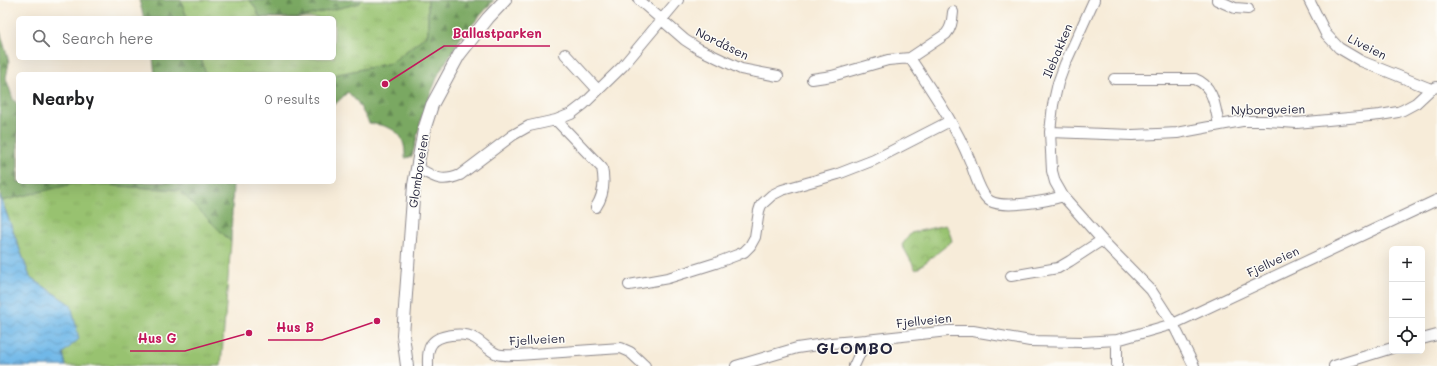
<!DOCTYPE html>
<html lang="en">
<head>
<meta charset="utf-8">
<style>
  body { margin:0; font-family:Mali,sans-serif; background:#f6f6f6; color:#202124 }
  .controls { position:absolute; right:12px; bottom:12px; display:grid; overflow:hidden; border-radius:6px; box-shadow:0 4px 16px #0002 }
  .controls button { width:36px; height:36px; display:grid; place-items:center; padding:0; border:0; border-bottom:1px solid #e0e0e0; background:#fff; color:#202124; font:20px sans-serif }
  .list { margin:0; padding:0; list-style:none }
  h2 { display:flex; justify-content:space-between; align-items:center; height:52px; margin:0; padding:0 16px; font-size:17px }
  h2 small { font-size:13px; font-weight:400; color:#757577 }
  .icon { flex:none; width:22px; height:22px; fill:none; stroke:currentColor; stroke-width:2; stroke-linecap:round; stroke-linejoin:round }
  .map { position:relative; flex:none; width:1437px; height:366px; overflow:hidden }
  .search { position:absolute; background:#fff; box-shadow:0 4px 16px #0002; left:16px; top:16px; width:320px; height:44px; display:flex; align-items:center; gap:10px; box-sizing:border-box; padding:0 14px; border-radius:6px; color:#757577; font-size:15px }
  .panel { position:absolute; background:#fff; box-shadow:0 4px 16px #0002; left:16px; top:72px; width:320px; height:112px; border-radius:6px }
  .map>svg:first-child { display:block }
  .grass { fill:url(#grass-tufts); stroke:#5d7255 }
  .forest { fill:url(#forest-firs); stroke:#4e654e }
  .park { fill:url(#park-crowns); stroke:#5d7255 }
  .water { fill:url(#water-waves); stroke:#496d92 }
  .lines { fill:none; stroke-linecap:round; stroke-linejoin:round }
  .minor-casing { stroke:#8c878a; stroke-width:12 }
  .tertiary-casing { stroke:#8c878a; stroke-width:14 }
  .minor { stroke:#fff; stroke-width:10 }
  .tertiary { stroke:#fff; stroke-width:12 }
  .labels { text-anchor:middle; stroke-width:3; stroke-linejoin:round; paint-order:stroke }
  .street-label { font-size:12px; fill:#22223b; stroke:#fdfcf7 }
  .district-label { font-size:16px; font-weight:bold; letter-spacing:1px; fill:#22223b; stroke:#fdfcf7 }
  .leader { fill:none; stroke:#c2185b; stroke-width:1.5 }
  .callout-dot { fill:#c2185b; stroke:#fdfcf7; stroke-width:1.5 }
  .callout-label { font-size:13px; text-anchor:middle; font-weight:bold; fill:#c2185b; stroke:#fdfcf7; stroke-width:3; stroke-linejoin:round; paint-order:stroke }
</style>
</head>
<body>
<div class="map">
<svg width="1437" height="366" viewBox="0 0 1437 366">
  <defs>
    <pattern id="grass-tufts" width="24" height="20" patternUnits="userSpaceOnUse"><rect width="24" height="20" fill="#98c26f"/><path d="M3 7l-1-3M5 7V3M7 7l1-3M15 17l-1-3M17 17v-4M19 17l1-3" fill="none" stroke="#83a661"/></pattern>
    <pattern id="forest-firs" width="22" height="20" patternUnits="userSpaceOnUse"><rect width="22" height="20" fill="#7aa862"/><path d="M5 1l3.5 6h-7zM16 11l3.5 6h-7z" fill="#648852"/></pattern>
    <pattern id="park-crowns" width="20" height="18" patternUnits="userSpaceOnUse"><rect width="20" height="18" fill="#98c26f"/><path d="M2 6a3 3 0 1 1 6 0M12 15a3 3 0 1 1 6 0" fill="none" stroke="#83a661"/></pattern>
    <pattern id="water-waves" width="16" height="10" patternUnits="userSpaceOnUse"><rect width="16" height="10" fill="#70b8e8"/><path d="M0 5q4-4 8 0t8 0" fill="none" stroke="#5c95bd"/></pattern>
  </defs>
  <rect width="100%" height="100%" fill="#fdfcf7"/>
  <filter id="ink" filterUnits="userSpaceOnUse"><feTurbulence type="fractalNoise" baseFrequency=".025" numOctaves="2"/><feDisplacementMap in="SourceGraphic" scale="8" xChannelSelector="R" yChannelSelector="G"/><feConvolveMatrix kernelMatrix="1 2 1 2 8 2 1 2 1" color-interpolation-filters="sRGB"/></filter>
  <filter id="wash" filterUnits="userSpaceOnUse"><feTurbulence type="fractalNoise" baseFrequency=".012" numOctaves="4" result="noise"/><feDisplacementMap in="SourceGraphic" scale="16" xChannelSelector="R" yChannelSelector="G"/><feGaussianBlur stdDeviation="0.9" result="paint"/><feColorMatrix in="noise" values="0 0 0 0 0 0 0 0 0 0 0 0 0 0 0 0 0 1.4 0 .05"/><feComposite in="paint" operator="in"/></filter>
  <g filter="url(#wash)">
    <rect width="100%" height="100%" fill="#f7ecd9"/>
    <path class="grass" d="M 181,0 L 249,0 L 258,10 L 258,14 L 298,18 L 360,3 L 361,0 L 428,0 L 428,34 L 391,63 L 334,75 L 334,74 L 296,73 L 293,74 L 206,74 L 201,58 L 334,58 L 334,18 L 187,18 Z
      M 76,183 L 179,190 L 231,242 L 221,366 L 66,366 L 63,353 L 71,305 L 30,277 L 2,201 Z"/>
    <path class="forest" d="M 139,0 L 181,0 L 187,18 L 144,18 Z
      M 249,0 L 361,0 L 360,3 L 298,18 L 260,17 C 255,10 257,7 249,0 Z
      M 428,0 L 494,0 L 460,39 L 439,73 L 423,113 L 412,157 L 405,158 C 405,153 405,147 403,142 C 399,128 382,125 369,123 L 358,103 L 348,92 L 334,105 L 334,75 L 391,63 L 428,34 Z
      M 0,31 L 9,62 L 6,78 L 13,99 L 18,105 L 18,182 L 233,182 L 231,242 L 179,190 L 76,183 L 2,201 L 0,196 Z
      M 153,58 L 201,58 L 206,74 L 155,74 Z"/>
    <path class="park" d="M 945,225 L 949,230 L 952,241 L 916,270 L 902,245 L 911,233 Z"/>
    <path class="water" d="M 0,196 L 30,277 L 71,305 L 79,339 L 63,353 L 66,366 L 0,366 Z"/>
  </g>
  <g filter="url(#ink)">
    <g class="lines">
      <defs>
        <path id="minor" d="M 639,0 L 685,40 L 699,49 L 741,69 L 778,76
          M 1094,0 L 1065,64 L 1058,83 L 1053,105 L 1050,132 L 1052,171 L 1055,182 L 1063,196 L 1102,240 L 1151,290 L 1173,324 L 1194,366
          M 1217,0 L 1235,8 L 1248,9
          M 1309,0 L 1326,34 L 1339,48 L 1361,61 L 1431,89 L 1437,87
          M 565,54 L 598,90
          M 910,58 L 946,34 C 952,27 952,20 953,12
          M 812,79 L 832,76 L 888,60 L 910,58 C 932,91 955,124 970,161 C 974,172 981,196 990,201 C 1004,209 1048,201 1063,196
          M 1114,79 L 1195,79 C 1214,86 1215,107 1219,125
          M 556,120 L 602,168 C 605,182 604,195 596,207
          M 1050,132 L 1132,135 L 1158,134 L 1177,133 L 1242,121 L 1268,121 L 1297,123 L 1380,115 L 1398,112 L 1403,110 L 1416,103 L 1431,89
          M 418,168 C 434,177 441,183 460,175 L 513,135 L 529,126 L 556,120 L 571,114 L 584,104 L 623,66 L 678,0
          M 1011,276 L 1058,268 L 1070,261 L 1102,240
          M 629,285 L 668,278 L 716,263 L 737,255 L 744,252 L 750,246 L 755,237 L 759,211 L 761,205 L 772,195 L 782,190 L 838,174 L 874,160 L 950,121
          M 1422,339 L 1437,335
          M 1117,340 L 1117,366
          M 428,366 C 428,359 427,351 431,345 C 437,334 464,332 474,338 C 482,342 488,350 497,354 C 503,356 511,355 518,355 L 621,348 L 630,352 L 645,366
          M 736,366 L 797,348 L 831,343 L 866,340 L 948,331 L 973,331 L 1030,341 L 1082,342 L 1117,340 L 1173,324 L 1437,200
          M 854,366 L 866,340
          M 1334,366 L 1392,348"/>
        <path id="tertiary" d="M 407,366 L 403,335 L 414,185 L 424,130 L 432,105 L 459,55 L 488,18 L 505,0"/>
      </defs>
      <use href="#minor" class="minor-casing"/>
      <use href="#tertiary" class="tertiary-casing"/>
      <use href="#minor" class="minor"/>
      <use href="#tertiary" class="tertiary"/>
    </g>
  </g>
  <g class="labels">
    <g class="street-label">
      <text transform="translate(722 44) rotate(26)" y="4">Nordåsen</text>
      <text transform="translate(1367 47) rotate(27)" y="4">Liveien</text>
      <text transform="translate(1058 51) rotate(-67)" y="4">Ilebakken</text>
      <text transform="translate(1268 110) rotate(-1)" y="4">Nyborgveien</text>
      <text transform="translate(419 171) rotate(-81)" y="4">Glomboveien</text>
      <text transform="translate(1273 262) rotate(-25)" y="4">Fjellveien</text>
      <text transform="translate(924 321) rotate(-6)" y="4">Fjellveien</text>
      <text transform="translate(537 340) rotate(-3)" y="4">Fjellveien</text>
    </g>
    <g class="district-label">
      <text x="855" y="354">GLOMBO</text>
    </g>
  </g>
  <path class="leader" d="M385 84L444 46H550M377 321L322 340H268M249 333L185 351H130"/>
  <g class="callout-dot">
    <circle cx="385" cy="84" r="4"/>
    <circle cx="377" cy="321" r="4"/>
    <circle cx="249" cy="333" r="4"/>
  </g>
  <g class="callout-label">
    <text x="497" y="38">Ballastparken</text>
    <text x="295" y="332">Hus B</text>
    <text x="157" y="343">Hus G</text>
  </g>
</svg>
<div class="controls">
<button>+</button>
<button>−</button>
<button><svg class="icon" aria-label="locate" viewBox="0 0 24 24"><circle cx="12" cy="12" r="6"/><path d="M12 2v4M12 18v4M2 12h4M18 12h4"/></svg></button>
</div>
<div class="search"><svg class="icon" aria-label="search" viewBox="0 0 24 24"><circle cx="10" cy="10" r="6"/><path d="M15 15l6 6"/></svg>Search here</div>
<section class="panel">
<h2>Nearby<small>0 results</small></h2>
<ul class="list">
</ul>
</section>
</div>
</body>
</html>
